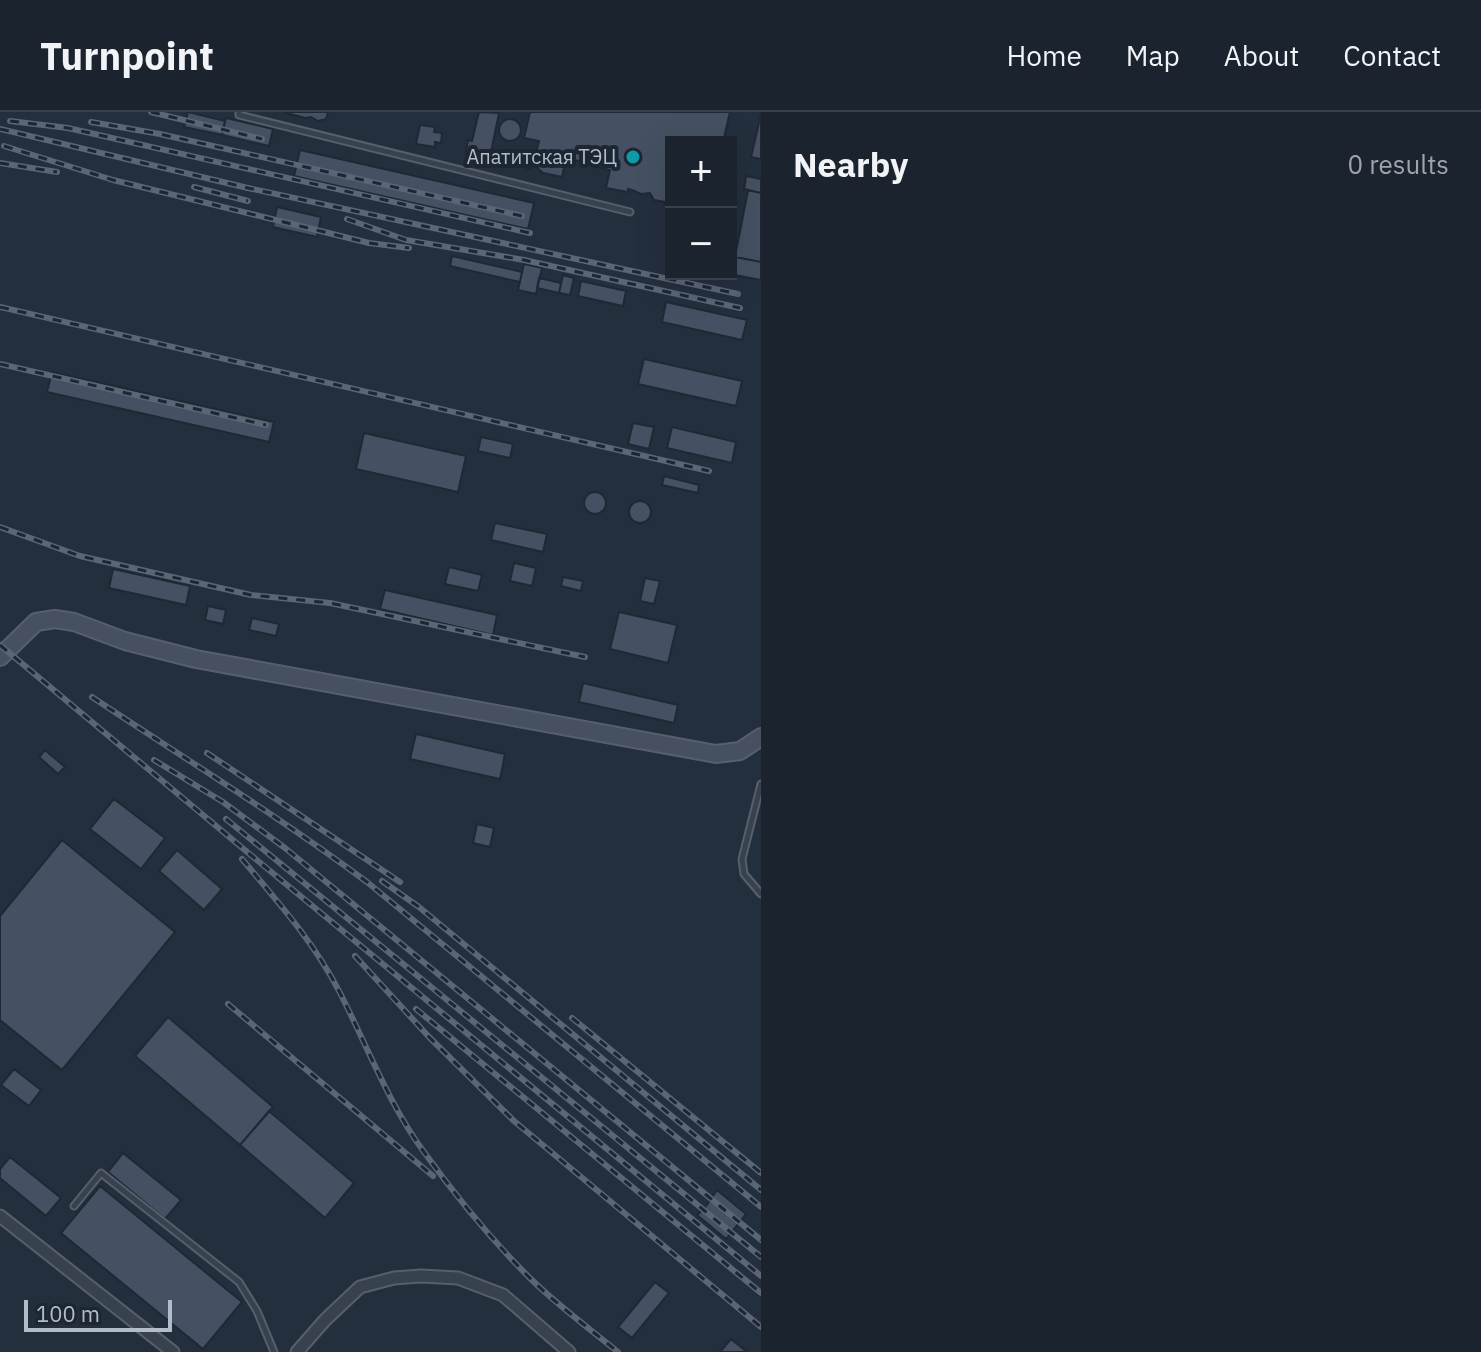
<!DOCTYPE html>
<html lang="en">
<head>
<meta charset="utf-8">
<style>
  body { margin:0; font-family:"IBM Plex Sans",sans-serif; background:#282f3a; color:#f1f3f6 }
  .controls { position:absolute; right:24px; top:24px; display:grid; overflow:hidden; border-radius:0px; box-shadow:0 8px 32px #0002 }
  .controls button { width:72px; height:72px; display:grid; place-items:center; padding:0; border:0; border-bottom:2px solid #39404a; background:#1b232e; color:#f1f3f6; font:40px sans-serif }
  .scale { position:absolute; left:24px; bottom:20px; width:148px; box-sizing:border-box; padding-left:8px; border:4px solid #b4bcc9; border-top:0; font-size:22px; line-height:28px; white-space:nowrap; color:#b4bcc9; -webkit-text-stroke:6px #1d2633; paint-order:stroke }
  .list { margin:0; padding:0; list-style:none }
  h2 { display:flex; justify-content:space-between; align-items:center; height:104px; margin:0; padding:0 32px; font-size:34px }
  h2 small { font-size:26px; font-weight:400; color:#a0a4aa }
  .map { position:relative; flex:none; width:761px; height:1240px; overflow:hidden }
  header { display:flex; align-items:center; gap:48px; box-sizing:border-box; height:112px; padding:0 40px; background:#1b232e; border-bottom:2px solid #39404a }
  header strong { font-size:38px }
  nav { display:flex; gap:44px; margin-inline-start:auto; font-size:28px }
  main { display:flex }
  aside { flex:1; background:#1b232e }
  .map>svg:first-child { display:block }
  .building { fill:#455162; stroke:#1f2835; stroke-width:2 }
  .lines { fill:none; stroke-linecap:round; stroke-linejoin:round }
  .lane-casing { stroke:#565f6c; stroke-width:9 }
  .street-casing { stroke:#565f6c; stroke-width:15 }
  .secondary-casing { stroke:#565f6c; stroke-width:20 }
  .lane { stroke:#38414e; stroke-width:5 }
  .street { stroke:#38414e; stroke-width:11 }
  .secondary { stroke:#465061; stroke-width:16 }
  .rail-casing { stroke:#5a6575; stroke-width:6 }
  .rail { stroke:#1d2633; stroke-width:3; stroke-dasharray:9; stroke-linecap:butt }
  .culture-dot { fill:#0f9aa8; stroke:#1d2633; stroke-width:3 }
  .labels { text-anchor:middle; stroke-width:8; stroke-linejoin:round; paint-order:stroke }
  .poi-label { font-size:20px; fill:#b4bcc9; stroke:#1d2633; text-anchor:end }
</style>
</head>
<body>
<header>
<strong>Turnpoint</strong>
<nav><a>Home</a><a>Map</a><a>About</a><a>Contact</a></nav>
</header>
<main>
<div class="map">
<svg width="761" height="1240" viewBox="0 0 761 1240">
  <rect width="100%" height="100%" fill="#242f3e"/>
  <path class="building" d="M 188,0 L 225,9 L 222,23 L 184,15 Z
    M 283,0 L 328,0 L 326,7 L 318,9 L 311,5 L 305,6 Z
    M 479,0 L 499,1 L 490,45 L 466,40 L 468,28 L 472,29 Z
    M 530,0 L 730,0 L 723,30 L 671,30 L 671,91 L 654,88 L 650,81 L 641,82 L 632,78 L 628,77 L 628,80 L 606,76 L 610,58 L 596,55 L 594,52 L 596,43 L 588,42 L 586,50 L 566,47 L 562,65 L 543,61 L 535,54 L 528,57 L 521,53 L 519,46 L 525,40 L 530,41 L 537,49 L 543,47 L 552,49 L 553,44 L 536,41 L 539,29 L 524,26 Z
    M 761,2 L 761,47 L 751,45 Z
    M 226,6 L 273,17 L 269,34 L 222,23 Z
    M499 18a11 11 0 1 1 22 0a11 11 0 1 1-22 0Z
    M 420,13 L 435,15 L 434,20 L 442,21 L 441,31 L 435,30 L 435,35 L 416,32 Z
    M 300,38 L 534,91 L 528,117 L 294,64 Z
    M 746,64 L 761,67 L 761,81 L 744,77 Z
    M 748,78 L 761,81 L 761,150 L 735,145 Z
    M 277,95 L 321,105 L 317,125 L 273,115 Z
    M 452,144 L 522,160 L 520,170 L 450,154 Z
    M 731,144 L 761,150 L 761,168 L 729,162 L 731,162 Z
    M 524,152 L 542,156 L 536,182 L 518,178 Z
    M 563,163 L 574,166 L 570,183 L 559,181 Z
    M 539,166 L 561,171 L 559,181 L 537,176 Z
    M 581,169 L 626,179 L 623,194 L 578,184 Z
    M 666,190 L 747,208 L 742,228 L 662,210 Z
    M 644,247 L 742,269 L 736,294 L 638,272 Z
    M 52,260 L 274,310 L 269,330 L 47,280 Z
    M 633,311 L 654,315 L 649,337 L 628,332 Z
    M 672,315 L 736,330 L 732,351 L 667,336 Z
    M 364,321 L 466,344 L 458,380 L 356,357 Z
    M 481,325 L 513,332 L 510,346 L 478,339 Z
    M 664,364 L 699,373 L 698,381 L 662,373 Z
    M584 391a11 11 0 1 1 22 0a11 11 0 1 1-22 0Z
    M629 400a11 11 0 1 1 22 0a11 11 0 1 1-22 0Z
    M 495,411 L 547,422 L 543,440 L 491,428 Z
    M 514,451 L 536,456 L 532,474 L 510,469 Z
    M 449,455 L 482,463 L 478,479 L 445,472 Z
    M 113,457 L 190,474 L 186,493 L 109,476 Z
    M 563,465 L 583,469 L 581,479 L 561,474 Z
    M 645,466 L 660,469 L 654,492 L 640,489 Z
    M 385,478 L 497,503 L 493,523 L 380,497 Z
    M 208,494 L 226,498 L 223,512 L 205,508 Z
    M 619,500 L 677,513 L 668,551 L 610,537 Z
    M 252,506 L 279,512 L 276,524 L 249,518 Z
    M 583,571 L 678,593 L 674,611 L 579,590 Z
    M 416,622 L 505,642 L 500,667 L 410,647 Z
    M 45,638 L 65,655 L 58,662 L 39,645 Z
    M 114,687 L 165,726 L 141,757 L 90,717 Z
    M 477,712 L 494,716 L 490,735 L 473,731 Z
    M 62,728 L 175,820 L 62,958 L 0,908 L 0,804 Z
    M 177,738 L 222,777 L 204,798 L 159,759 Z
    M 168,905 L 273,995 L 240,1033 L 135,944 Z
    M 14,957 L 41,978 L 29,994 L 1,973 Z
    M 269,999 L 354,1071 L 325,1106 L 240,1033 Z
    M 123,1041 L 181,1088 L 165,1107 L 108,1060 Z
    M 10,1045 L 61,1086 L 46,1104 L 0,1066 L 0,1057 Z
    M 100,1074 L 242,1190 L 203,1237 L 61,1121 Z
    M 717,1078 L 746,1102 L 726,1127 L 697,1103 L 704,1097 Z
    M 655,1170 L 669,1181 L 632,1226 L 618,1215 Z
    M 731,1227 L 747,1240 L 720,1240 Z"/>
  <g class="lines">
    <defs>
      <path id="lane" d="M 239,0 L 239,3 L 630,100
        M 761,672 L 742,747 L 744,762 L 761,782
        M 74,1094 L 101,1061 L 239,1170 L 257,1199 L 274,1240"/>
      <path id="street" d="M 0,1104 L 173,1240
        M 297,1240 L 325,1208 L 360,1175 L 394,1166 L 421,1164 L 458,1166 L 503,1183 L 569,1240"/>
      <path id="secondary" d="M 0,545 L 36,510 L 55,507 L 74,510 L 125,529 L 196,547 L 716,642 L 740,639 L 761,625"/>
    </defs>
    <use href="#lane" class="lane-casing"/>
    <use href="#street" class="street-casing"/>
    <use href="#secondary" class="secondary-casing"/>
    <use href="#lane" class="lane"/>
    <use href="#street" class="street"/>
    <use href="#secondary" class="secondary"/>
    <defs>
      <path id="rail" d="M 151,0 L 262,27
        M 10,9 L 68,16 L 530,121
        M 91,10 L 160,22 L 522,104
        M 0,17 L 248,76 L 738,182
        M 4,34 L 113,68 L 369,131 L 409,136
        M 0,51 L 57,60
        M 194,75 L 248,89
        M 347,107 L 406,128 L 524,148 L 740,196
        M 0,195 L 709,359
        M 0,252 L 266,313
        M 0,415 L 80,444 L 251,483 L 330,491 L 585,545
        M 0,533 L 258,749 L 761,1164
        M 92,585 C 184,646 278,704 367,770 L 761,1095
        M 207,641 L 400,770
        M 154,648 L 223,690 L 285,736 L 761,1128
        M 226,707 L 761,1145
        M 242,747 C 277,789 314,830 339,879 C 367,933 388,991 424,1040 C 455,1083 496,1133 534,1170 C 560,1195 590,1217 618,1240
        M 382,769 L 419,795 L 761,1078
        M 355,844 L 429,925 L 514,1009 L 761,1215
        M 228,892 L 433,1064
        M 416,897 L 761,1181
        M 572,906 L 761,1061"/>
    </defs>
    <use href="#rail" class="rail-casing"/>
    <use href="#rail" class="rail"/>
  </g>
  <circle class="culture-dot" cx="633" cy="45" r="8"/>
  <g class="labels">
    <g class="poi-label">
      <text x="617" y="52">Апатитская ТЭЦ</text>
    </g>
  </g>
</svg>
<div class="controls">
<button>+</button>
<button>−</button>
</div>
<div class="scale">100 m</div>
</div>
<aside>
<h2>Nearby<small>0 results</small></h2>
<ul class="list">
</ul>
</aside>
</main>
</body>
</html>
